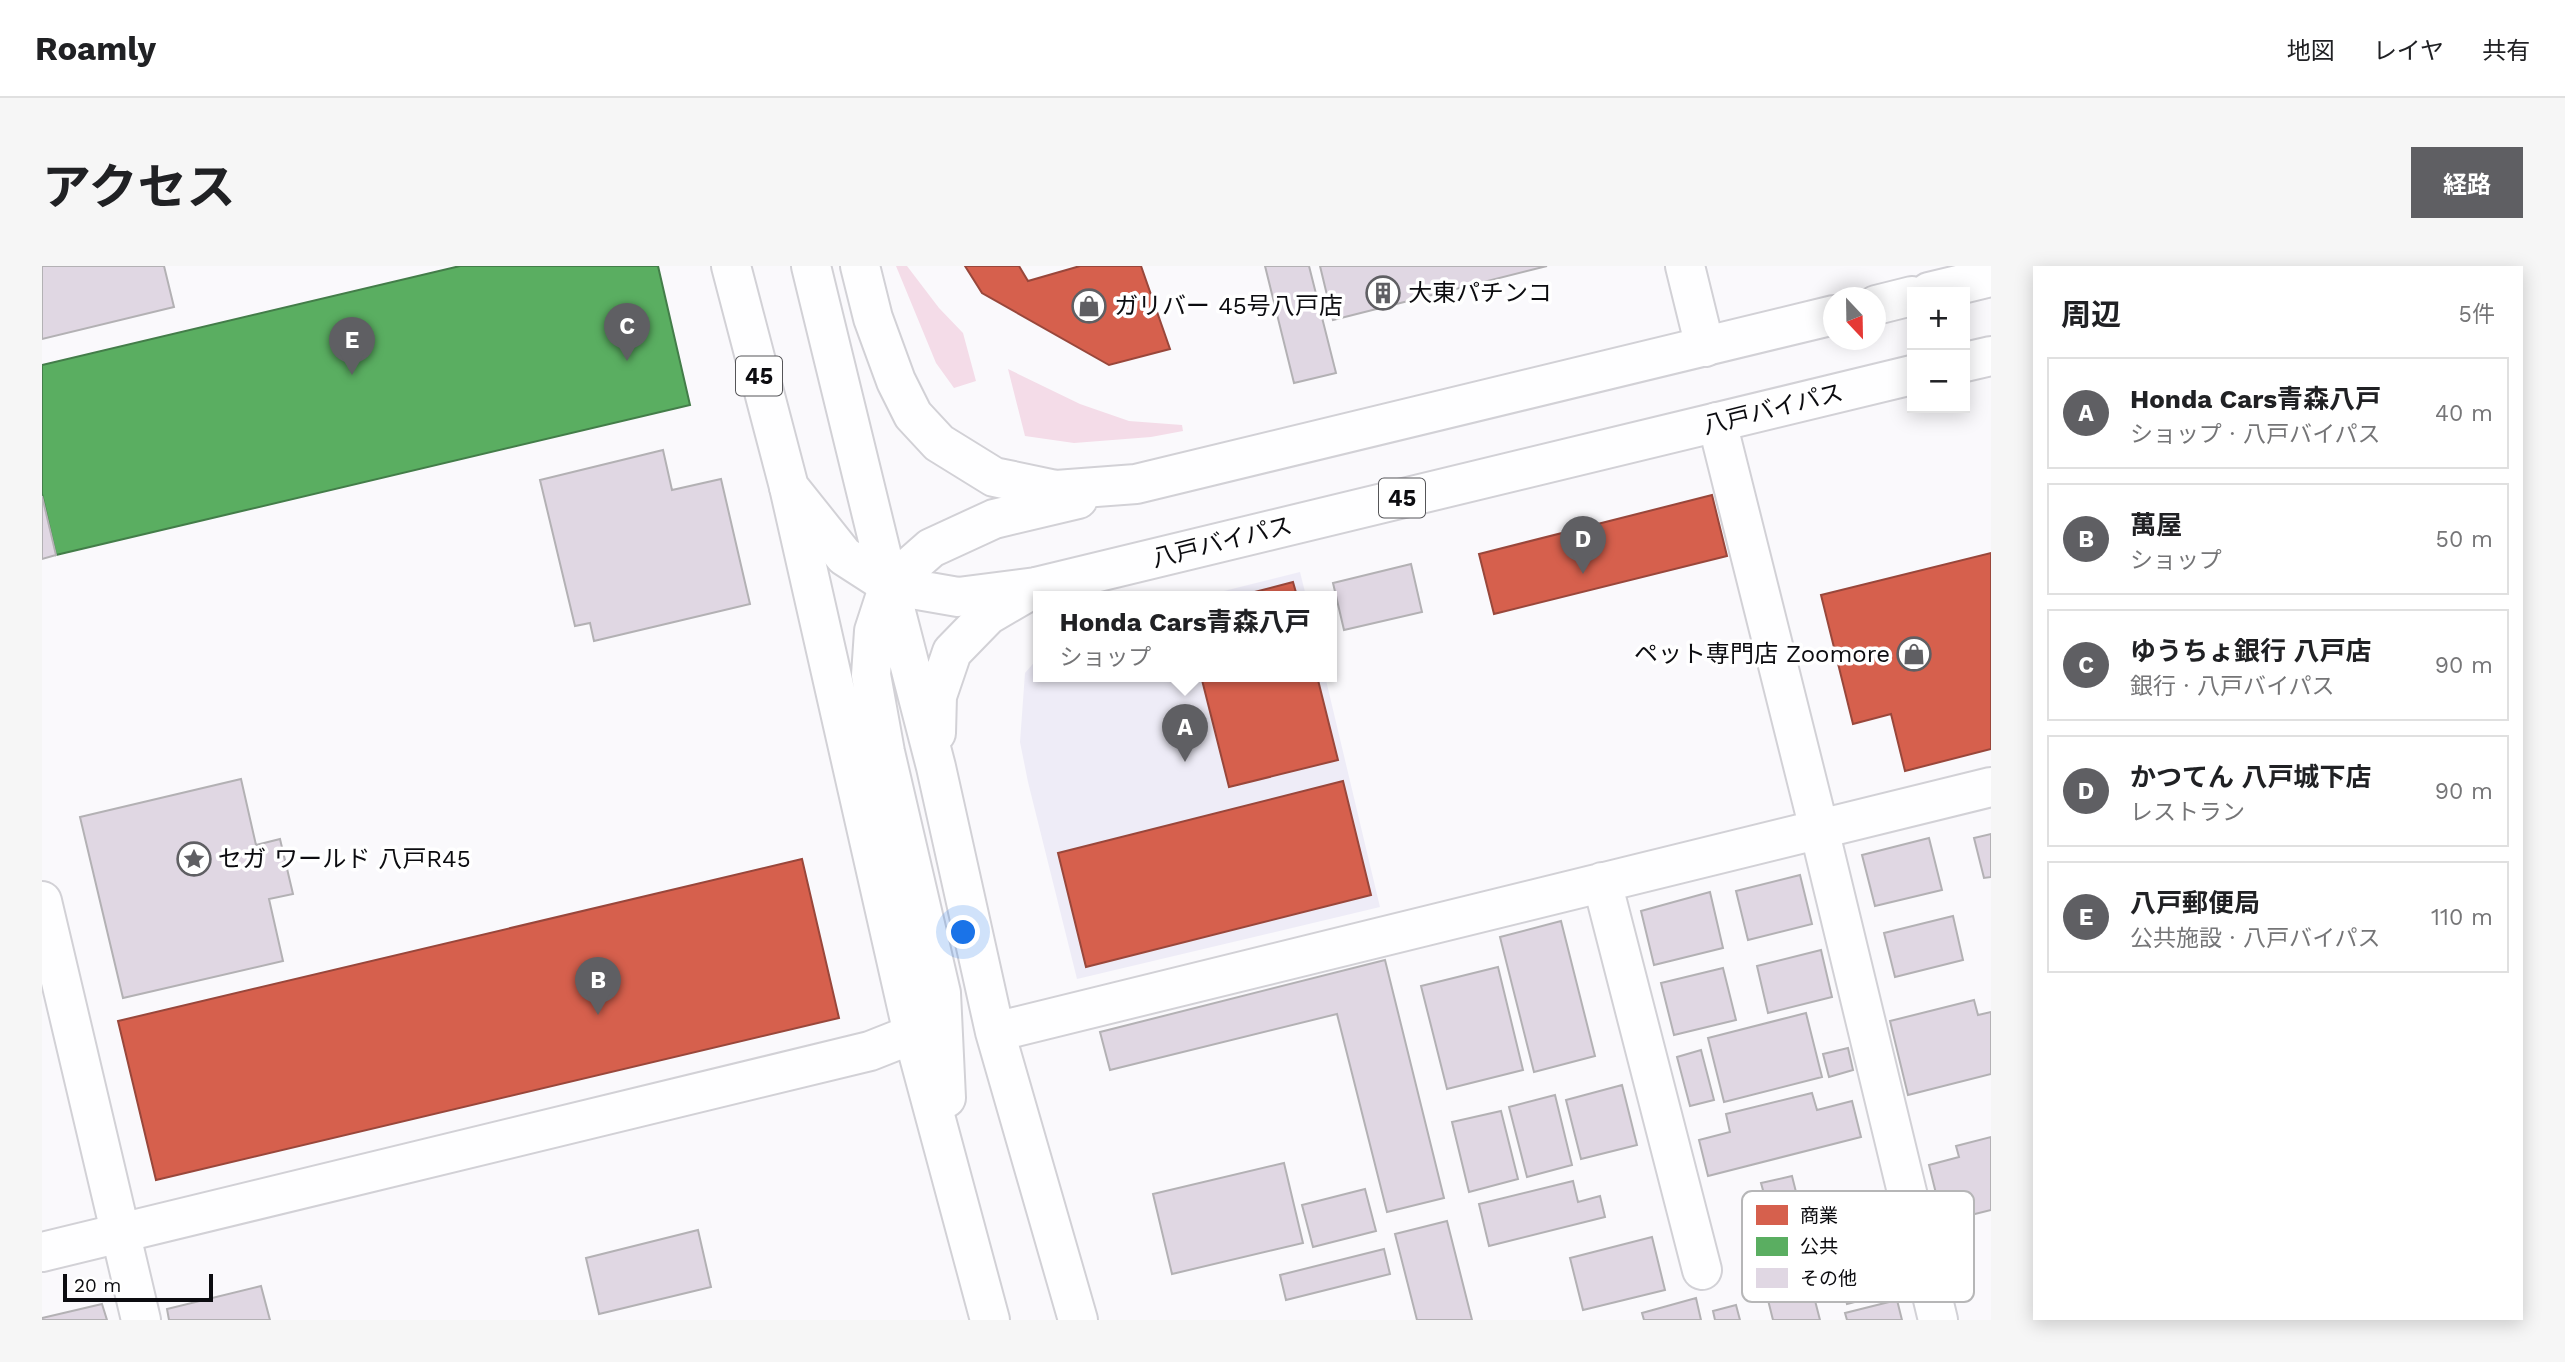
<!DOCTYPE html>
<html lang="ja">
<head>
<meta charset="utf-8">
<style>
  body { margin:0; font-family:"Work Sans","Noto Sans JP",sans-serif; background:#f6f6f6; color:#202124 }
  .controls { position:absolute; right:21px; top:21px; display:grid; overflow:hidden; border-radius:0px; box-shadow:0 4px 18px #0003 }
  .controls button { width:63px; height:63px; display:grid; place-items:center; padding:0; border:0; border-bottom:2px solid #e0e0e0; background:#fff; color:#202124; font:35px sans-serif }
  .compass { position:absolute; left:1781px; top:21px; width:63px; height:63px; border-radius:50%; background:#fff; box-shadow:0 4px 18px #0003; rotate:158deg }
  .scale { position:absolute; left:21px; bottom:18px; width:150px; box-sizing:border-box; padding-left:7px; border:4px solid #0c0c10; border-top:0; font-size:19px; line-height:24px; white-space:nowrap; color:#0c0c10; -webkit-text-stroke:5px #fff; paint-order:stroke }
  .you { position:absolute; left:922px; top:667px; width:24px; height:24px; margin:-18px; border:5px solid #fff; border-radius:50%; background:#1a73e8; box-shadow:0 0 0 10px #1a73e833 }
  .badge { display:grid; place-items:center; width:46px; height:46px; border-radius:50%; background:#5f5f63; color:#fff; font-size:23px; font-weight:700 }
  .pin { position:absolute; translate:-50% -58px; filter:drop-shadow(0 2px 4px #0008) }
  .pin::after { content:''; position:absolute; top:37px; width:24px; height:21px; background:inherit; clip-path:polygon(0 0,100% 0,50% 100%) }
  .popup { position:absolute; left:991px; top:325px; width:304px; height:91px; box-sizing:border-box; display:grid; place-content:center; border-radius:0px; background:#fff; filter:drop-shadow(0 2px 5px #0005); font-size:23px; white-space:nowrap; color:#757577 }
  .popup b { font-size:26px; color:#202124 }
  .popup::after { content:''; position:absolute; left:50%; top:100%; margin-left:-14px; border:14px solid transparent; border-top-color:#fff }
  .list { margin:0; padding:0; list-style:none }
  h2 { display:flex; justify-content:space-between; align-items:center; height:91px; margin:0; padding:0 28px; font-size:30px }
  h2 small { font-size:23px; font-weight:400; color:#757577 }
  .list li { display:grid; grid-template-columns:46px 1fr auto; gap:21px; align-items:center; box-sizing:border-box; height:112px; margin:0 14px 14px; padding:0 14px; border:2px solid #e0e0e0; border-radius:0px }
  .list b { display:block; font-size:26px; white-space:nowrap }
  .list p { margin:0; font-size:23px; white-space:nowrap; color:#757577 }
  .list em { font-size:23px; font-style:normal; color:#757577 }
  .map { position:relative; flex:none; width:1949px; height:1054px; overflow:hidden; border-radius:0px }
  header { display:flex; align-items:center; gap:42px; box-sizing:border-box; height:98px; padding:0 35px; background:#fff; border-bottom:2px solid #e0e0e0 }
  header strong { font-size:33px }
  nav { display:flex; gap:38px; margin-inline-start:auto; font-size:24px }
  .intro { display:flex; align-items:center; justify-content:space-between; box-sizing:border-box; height:168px; padding:0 42px }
  h1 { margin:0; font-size:49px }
  .button { padding:18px 32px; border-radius:0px; background:#5f5f63; color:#fff; font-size:24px; font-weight:700 }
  main { display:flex; gap:42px; padding:0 42px }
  aside { flex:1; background:#fff; border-radius:0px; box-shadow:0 4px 18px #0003 }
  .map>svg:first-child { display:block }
  .built { fill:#eeecf7 }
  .green { fill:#f4dce8 }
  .shops { fill:#d6604d; stroke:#99473b; stroke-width:2 }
  .public { fill:#5aae61; stroke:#437d49; stroke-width:2 }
  .building { fill:#e0d7e3; stroke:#b3b1b4; stroke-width:2 }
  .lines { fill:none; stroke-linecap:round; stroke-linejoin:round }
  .minor-casing { stroke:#d2d1d6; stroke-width:42 }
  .highway-casing { stroke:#d2d1d6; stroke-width:42 }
  .minor { stroke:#fefeff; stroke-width:38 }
  .highway { stroke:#fefeff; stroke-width:38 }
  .labels { text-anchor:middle; stroke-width:7; stroke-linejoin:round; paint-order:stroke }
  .shield { fill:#fff; stroke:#555558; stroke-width:2 }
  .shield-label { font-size:23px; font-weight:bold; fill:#0c0c10 }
  .poi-label { font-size:24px; fill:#0c0c10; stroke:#fff; text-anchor:start }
  .street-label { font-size:24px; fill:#0c0c10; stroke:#fff }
  .key { fill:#fff; stroke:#b6b6b7; stroke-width:2 }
  .key-label { font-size:19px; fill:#0c0c10 }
</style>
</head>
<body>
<header>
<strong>Roamly</strong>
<nav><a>地図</a><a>レイヤ</a><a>共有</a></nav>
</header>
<div class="intro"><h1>アクセス</h1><a class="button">経路</a></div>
<main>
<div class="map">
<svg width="1949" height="1054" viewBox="0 0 1949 1054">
  <rect width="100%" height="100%" fill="#faf9fc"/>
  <path class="built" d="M 1258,306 L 1264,330 L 1162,330 Z
    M 996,392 L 996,410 L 1283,410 L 1338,641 L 1035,713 L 986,516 L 978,476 L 983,407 Z"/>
  <path class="green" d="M 854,0 L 865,0 L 897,42 L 921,67 L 934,115 L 912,122 L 894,97 Z
    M 966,103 L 1038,138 L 1087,155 L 1140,159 L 1141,165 L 1109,171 L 1032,177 L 983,170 Z"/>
  <path class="shops" d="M 923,0 L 977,0 L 986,15 L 1038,0 L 1099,0 L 1128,83 L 1067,99 L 940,27 Z
    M 1670,229 L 1685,290 L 1452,348 L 1437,288 Z
    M 1949,287 L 1949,483 L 1863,505 L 1849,448 L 1811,458 L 1779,329 Z
    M 1251,316 L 1255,330 L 1197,330 Z
    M 1159,410 L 1275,410 L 1296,494 L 1187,521 Z
    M 1301,515 L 1329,629 L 1044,701 L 1016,587 Z
    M 760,593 L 797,752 L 114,914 L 76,755 Z"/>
  <path class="public" d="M 418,0 L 616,0 L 648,139 L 14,289 L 0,228 L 0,99 Z"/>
  <path class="building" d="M 0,0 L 122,0 L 132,41 L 0,73 Z
    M 1223,0 L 1267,0 L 1294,107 L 1252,117 Z
    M 1278,0 L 1505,0 L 1291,54 Z
    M 621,184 L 630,224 L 679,213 L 708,338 L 552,375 L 548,357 L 533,360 L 498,214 Z
    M 0,230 L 14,289 L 0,293 Z
    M 1369,298 L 1380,346 L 1302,364 L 1291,317 Z
    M 199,513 L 214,579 L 238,573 L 251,628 L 227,633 L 241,695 L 81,732 L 38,551 Z
    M 1949,568 L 1949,611 L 1942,612 L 1932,572 Z
    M 1887,572 L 1900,624 L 1833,640 L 1820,589 Z
    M 1758,609 L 1770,658 L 1706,674 L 1694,625 Z
    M 1668,626 L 1681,682 L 1612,699 L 1599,645 Z
    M 1911,650 L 1921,694 L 1853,711 L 1842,667 Z
    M 1519,655 L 1553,790 L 1492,806 L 1458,671 Z
    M 1779,684 L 1790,731 L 1726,747 L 1715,700 Z
    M 1343,694 L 1402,932 L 1345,946 L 1295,748 L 1068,804 L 1058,766 Z
    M 1456,701 L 1481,804 L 1405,823 L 1379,720 Z
    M 1681,702 L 1694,754 L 1632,769 L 1619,717 Z
    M 1932,734 L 1936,749 L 1949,746 L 1949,808 L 1866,829 L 1848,755 Z
    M 1764,747 L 1780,811 L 1682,836 L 1666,772 Z
    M 1806,782 L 1811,804 L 1787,811 L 1781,788 Z
    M 1659,784 L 1672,834 L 1648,840 L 1635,791 Z
    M 1580,819 L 1595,879 L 1539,893 L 1524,834 Z
    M 1770,827 L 1775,844 L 1810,835 L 1819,871 L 1666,910 L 1657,874 L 1688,866 L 1684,848 Z
    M 1513,829 L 1530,899 L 1485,911 L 1467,841 Z
    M 1459,845 L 1476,913 L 1427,926 L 1410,856 Z
    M 1949,871 L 1949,944 L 1901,956 L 1887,899 L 1917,891 L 1914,880 Z
    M 1242,897 L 1261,977 L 1130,1008 L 1111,928 Z
    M 1750,910 L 1757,938 L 1727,946 L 1719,917 Z
    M 1531,915 L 1536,936 L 1558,930 L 1563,951 L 1447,980 L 1437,938 Z
    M 1323,923 L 1334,965 L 1271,981 L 1260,939 Z
    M 1813,938 L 1826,990 L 1734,1012 L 1721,961 Z
    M 1405,955 L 1430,1054 L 1375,1054 L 1353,968 Z
    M 656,964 L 669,1021 L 557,1048 L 544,992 Z
    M 1610,971 L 1623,1024 L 1541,1044 L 1528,992 Z
    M 1342,983 L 1348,1008 L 1244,1034 L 1238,1009 Z
    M 1826,1005 L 1832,1031 L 1805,1038 L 1798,1012 Z
    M 219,1020 L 228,1054 L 127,1054 L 125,1043 Z
    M 1770,1023 L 1778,1054 L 1731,1054 L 1726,1034 Z
    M 1654,1032 L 1659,1054 L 1602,1054 L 1600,1047 Z
    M 1855,1034 L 1860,1054 L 1805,1054 L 1803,1047 Z
    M 60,1038 L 65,1054 L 0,1054 L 0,1052 Z
    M 1694,1039 L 1698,1054 L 1673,1054 L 1671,1045 Z"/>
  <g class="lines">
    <defs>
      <path id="minor" d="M 1643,0 L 1663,81
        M 1675,156 L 1777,563 L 1896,1054
        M 747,221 L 871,768 L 948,1054
        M 847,319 L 894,501 L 953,766 L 1036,1054
        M 847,319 L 832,365 L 829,409 L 843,486 L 899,727 L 904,832
        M 894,467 L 895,430 L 910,386 L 946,349 L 994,321
        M 1560,616 L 1660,1004
        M 0,635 L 99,1054
        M 953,766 L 1949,521
        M 0,986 L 828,785 L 871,768"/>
      <path id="highway" d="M 689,0 L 747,221 L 802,290 L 847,319 L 916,331 L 994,321 L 1870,109
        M 769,0 L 847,319
        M 818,0 L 831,52 L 854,115 L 871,149 L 897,177 L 952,211 L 1014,224 L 1094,218 L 1792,49
        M 1887,26 L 1949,11
        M 1834,39 L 1870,30
        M 1923,96 L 1949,90
        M 847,319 L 889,282 L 952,253 L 1036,233"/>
    </defs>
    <use href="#minor" class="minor-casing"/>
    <use href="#highway" class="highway-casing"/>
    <use href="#minor" class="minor"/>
    <use href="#highway" class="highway"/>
  </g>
  <defs>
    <symbol id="building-ring" viewBox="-11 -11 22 22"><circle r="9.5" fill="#fff" stroke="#5f5f63" stroke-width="1.5"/><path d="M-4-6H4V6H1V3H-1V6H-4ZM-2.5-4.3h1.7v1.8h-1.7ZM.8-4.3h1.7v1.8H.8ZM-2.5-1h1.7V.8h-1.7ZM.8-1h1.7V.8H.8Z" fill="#5f5f63"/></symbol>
    <symbol id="shop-ring" viewBox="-11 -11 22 22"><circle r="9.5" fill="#fff" stroke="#5f5f63" stroke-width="1.5"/><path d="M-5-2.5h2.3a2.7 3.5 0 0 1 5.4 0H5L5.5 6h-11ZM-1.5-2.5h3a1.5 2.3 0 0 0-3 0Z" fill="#5f5f63"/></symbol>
    <symbol id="sight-ring" viewBox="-11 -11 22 22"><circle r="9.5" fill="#fff" stroke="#5f5f63" stroke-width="1.5"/><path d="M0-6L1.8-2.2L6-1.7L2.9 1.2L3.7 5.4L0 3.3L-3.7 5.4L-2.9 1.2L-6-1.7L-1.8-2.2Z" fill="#5f5f63"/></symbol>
  </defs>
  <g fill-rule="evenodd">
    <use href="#building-ring" x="1322" y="8" width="38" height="38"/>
    <use href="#shop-ring" x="1028" y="21" width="38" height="38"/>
    <use href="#shop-ring" x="1853" y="369" width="38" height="38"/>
    <use href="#sight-ring" x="133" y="574" width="38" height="38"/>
  </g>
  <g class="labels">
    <g class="shield">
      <rect x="694" y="90.5" width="46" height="39" rx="5"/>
      <rect x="1337" y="212.5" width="46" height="39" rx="5"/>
    </g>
    <g class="shield-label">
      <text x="717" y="118">45</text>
      <text x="1360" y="240">45</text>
    </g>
    <g class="poi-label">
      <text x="1366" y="35">大東パチンコ</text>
      <text x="1072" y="48">ガリバー 45号八戸店</text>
      <text x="1848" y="396" text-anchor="end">ペット専門店 Zoomore</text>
      <text x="176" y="601">セガ ワールド 八戸R45</text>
    </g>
    <g class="street-label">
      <text transform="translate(1731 143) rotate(-14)" y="8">八戸バイパス</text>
      <text transform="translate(1180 276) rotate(-14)" y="8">八戸バイパス</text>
    </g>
  </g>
  <rect x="1700" y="925" width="232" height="111" rx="10" class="key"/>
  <rect x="1714" y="939" width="32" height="20" fill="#d6604d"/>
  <rect x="1714" y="971" width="32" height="19" fill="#5aae61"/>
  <rect x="1714" y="1002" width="32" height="20" fill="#e0d7e3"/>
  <g class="key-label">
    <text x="1758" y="956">商業</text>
    <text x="1758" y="987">公共</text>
    <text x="1758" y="1019">その他</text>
  </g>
</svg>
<div class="controls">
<button>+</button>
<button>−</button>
</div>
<svg class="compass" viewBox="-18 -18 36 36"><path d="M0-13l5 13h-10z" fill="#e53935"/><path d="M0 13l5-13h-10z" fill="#757577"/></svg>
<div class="scale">20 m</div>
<div class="you"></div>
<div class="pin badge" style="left:1143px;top:496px">A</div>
<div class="popup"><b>Honda Cars青森八戸</b>ショップ</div>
<div class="pin badge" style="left:556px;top:749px">B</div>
<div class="pin badge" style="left:585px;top:95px">C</div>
<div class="pin badge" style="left:1541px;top:308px">D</div>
<div class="pin badge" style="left:310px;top:109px">E</div>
</div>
<aside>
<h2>周辺<small>5件</small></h2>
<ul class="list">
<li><span class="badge">A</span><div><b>Honda Cars青森八戸</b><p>ショップ · 八戸バイパス</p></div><em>40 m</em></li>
<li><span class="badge">B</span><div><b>萬屋</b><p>ショップ</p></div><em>50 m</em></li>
<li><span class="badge">C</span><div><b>ゆうちょ銀行 八戸店</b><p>銀行 · 八戸バイパス</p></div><em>90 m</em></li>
<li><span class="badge">D</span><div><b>かつてん 八戸城下店</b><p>レストラン</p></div><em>90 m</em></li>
<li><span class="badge">E</span><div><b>八戸郵便局</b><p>公共施設 · 八戸バイパス</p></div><em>110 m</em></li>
</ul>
</aside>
</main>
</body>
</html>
